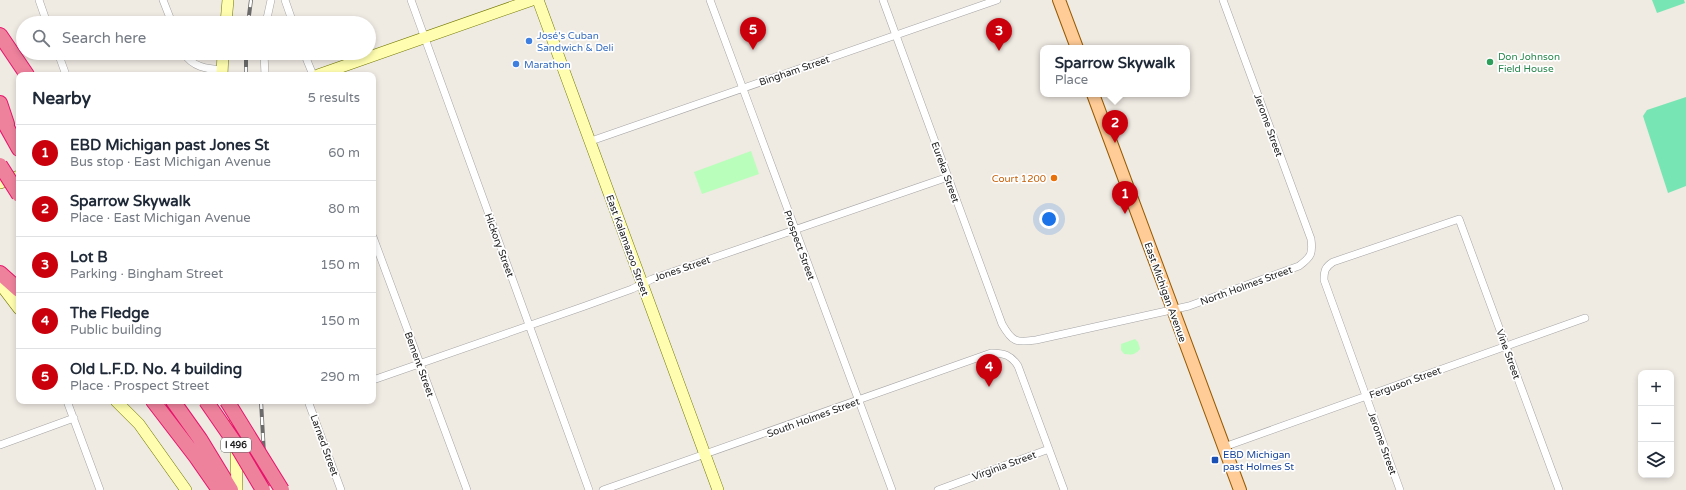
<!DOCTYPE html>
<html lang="en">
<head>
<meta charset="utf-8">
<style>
  body { margin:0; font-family:"Varela Round",sans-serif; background:#f2f2f3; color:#1f2937 }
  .controls { position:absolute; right:12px; bottom:12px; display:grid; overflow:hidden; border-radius:8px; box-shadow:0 2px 6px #0003 }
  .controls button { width:36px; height:36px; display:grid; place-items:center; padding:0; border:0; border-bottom:1px solid #e0e1e3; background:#fff; color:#1f2937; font:20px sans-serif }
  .you { position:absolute; left:1049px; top:219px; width:14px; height:14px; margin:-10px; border:3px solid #fff; border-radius:50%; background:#1a73e8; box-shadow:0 0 0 6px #1a73e833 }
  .badge { display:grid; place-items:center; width:26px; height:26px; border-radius:50%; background:#ca000d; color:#fff; font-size:13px; font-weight:700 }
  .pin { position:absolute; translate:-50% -33px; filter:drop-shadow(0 1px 2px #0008) }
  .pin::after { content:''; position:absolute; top:21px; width:14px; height:12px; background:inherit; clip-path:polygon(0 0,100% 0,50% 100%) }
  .popup { position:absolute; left:1040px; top:45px; width:150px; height:52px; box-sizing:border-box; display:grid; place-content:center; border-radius:8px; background:#fff; filter:drop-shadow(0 1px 3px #0005); font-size:13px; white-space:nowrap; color:#747a83 }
  .popup b { font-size:15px; color:#1f2937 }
  .popup::after { content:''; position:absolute; left:50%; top:100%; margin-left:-8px; border:8px solid transparent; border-top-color:#fff }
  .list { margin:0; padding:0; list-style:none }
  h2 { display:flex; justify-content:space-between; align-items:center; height:52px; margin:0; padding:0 16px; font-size:17px }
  h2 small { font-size:13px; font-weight:400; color:#747a83 }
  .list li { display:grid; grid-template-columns:26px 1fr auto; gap:12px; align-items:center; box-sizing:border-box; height:56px; padding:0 16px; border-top:1px solid #e0e1e3 }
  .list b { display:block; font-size:15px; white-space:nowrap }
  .list p { margin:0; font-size:13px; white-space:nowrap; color:#747a83 }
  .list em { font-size:13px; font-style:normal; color:#747a83 }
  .icon { flex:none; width:22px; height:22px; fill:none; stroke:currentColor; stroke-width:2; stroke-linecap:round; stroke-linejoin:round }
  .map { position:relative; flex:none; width:1686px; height:490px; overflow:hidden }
  .search { position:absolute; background:#fff; box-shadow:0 2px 6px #0003; left:16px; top:16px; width:360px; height:44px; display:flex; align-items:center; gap:10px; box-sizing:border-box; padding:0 14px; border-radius:22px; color:#747a83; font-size:15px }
  .panel { position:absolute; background:#fff; box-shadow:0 2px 6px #0003; left:16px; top:72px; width:360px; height:332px; border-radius:8px }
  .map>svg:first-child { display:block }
  .park { fill:#bafebb }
  .pitch { fill:#78e6b4 }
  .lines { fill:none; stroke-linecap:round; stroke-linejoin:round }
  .street-casing { stroke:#a4a4a4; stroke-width:8 }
  .secondary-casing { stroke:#737800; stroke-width:12 }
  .primary-casing { stroke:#965a00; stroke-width:14 }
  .highway-casing { stroke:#e8146b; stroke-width:16 }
  .street { stroke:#fff; stroke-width:7 }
  .secondary { stroke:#fffeb0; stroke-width:11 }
  .primary { stroke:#ffcb97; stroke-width:12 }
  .highway { stroke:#ee829d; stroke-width:14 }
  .rail-casing { stroke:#6b6b6b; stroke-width:4 }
  .rail { stroke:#fff; stroke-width:2.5; stroke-dasharray:8; stroke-linecap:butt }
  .highway-bridge-casing { stroke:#e8146b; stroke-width:16; stroke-linecap:butt }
  .highway-bridge { stroke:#ee829d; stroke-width:14 }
  .shop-dot { fill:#3f7fe0; stroke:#fff; stroke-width:1.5 }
  .leisure-dot { fill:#2e9e5b; stroke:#fff; stroke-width:1.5 }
  .food-dot { fill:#e8710a; stroke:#fff; stroke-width:1.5 }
  .transit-dot { fill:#1a4fb4; stroke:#fff; stroke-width:1.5 }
  .labels { text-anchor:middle; stroke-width:3.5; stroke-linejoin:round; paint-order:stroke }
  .shield { fill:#fff; stroke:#616161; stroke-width:1 }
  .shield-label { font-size:9px; font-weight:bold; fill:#1d1d1d }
  .shop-label { font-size:10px; fill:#366cbe; stroke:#fff; text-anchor:start }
  .leisure-label { font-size:10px; fill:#27864d; stroke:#fff; text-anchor:start }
  .street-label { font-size:10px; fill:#1d1d1d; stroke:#fff }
  .food-label { font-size:10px; fill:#c56008; stroke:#fff; text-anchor:end }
  .transit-label { font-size:10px; fill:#164399; stroke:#fff; text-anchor:start }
</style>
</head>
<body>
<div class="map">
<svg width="1686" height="490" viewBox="0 0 1686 490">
  <rect width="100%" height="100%" fill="#efeae2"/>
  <path class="park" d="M 751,151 L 759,174 L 702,194 L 694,172 Z
    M 1135,339 L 1138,342 L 1140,349 C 1135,355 1132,355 1124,354 L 1121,350 L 1121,344 Z"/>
  <path class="pitch" d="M 1652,0 L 1684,0 L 1685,3 L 1657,13 Z
    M 1686,97 L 1686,186 L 1668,193 L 1643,116 L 1647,110 Z"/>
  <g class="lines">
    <defs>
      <path id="street" d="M 39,0 L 47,23
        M 163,0 L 172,23
        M 285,0 L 293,23
        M 411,0 L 589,490
        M 710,0 L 892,490
        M 883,0 L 1002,324 C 1012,342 1016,343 1036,340 L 1189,306 L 1299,266 C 1311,257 1313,254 1311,239 L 1223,0
        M 266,23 L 271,0
        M 58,53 L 66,75
        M 184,53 C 192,67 207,69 222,70
        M 264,53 L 265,75
        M 304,53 L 313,75
        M 591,141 L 997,0
        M 373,237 L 467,490
        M 373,380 L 585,306 L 632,289 L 652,279 L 948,177
        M 67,401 L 100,490
        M 308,401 L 341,490
        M 0,445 L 74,418
        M 1224,447 L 1585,318
        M 603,490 L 991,353 C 1004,353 1011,355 1018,366 L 1064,490
        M 938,490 L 1049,449
        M 1400,490 L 1324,280 C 1324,271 1325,267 1333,262 L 1459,219 L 1559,490"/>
      <path id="secondary" d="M 538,0 L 718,490
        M 226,23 L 228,0
        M 222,75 L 223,53
        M 318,75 L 532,0
        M 0,183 L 19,176
        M 0,284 L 19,309
        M 116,401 L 139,424 L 186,490
        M 235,413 L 237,490"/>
      <path id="primary" d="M 1059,0 L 1077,48
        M 1093,94 L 1240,490"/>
      <path id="highway" d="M 0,35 L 27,75
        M 0,103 L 7,124
        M 0,115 L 19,149
        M 0,273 L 19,290
        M 153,401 L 196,457 L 219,490
        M 173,401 L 200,439 L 231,490"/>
    </defs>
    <use href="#street" class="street-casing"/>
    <use href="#secondary" class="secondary-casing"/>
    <use href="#primary" class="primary-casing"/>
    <use href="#highway" class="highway-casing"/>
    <use href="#street" class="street"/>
    <use href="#secondary" class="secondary"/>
    <use href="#primary" class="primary"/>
    <use href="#highway" class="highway"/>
    <defs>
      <path id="rail" d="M 248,23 L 251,0
        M 246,75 L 246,53
        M 261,401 L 266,490"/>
    </defs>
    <use href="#rail" class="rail-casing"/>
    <use href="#rail" class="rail"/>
    <defs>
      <path id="highway-bridge" d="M 0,165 L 19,195
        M 206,401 L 235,443 L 263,490
        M 227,401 L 282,490"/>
    </defs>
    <use href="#highway-bridge" class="highway-bridge-casing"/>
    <use href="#highway-bridge" class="highway-bridge"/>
  </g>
  <g class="shop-dot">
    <circle cx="529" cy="41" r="4"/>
    <circle cx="516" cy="64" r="4"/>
  </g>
  <circle class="leisure-dot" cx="1490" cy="62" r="4"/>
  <circle class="food-dot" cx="1054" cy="178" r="4"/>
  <rect class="transit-dot" x="1211" y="456" width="8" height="8" rx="2"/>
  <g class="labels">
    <rect class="shield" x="221" y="438" width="30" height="14" rx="3"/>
    <g class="shield-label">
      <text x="236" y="448">I 496</text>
    </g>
    <g class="shop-label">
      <text x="537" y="39">José's Cuban<tspan x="537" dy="12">Sandwich &amp; Deli</tspan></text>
      <text x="524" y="68">Marathon</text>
    </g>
    <g class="leisure-label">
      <text x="1498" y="60">Don Johnson<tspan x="1498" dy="12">Field House</tspan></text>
    </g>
    <g class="street-label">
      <text transform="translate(794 70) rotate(-19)" y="4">Bingham Street</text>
      <text transform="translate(1269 125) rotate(70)" y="4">Jerome Street</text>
      <text transform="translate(946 172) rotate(70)" y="4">Eureka Street</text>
      <text transform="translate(500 245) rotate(70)" y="4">Hickory Street</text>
      <text transform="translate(628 245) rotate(70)" y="4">East Kalamazoo Street</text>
      <text transform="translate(800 245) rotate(70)" y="4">Prospect Street</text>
      <text transform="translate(682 268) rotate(-19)" y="4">Jones Street</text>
      <text transform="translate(1246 285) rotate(-20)" y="4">North Holmes Street</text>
      <text transform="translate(1166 292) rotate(70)" y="4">East Michigan Avenue</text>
      <text transform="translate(1509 354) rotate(70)" y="4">Vine Street</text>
      <text transform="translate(420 364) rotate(70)" y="4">Bement Street</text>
      <text transform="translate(1405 382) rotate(-20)" y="4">Ferguson Street</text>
      <text transform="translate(813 417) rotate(-20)" y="4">South Holmes Street</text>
      <text transform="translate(1383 443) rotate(70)" y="4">Jerome Street</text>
      <text transform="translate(325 445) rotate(70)" y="4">Larned Street</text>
      <text transform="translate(1004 465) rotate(-20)" y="4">Virginia Street</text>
    </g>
    <g class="food-label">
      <text x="1046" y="182">Court 1200</text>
    </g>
    <g class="transit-label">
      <text x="1223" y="458">EBD Michigan<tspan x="1223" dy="12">past Holmes St</tspan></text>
    </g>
  </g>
</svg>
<div class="controls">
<button>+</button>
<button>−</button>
<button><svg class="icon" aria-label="layers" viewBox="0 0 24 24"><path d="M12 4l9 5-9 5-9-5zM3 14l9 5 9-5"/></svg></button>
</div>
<div class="you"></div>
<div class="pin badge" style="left:1125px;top:214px">1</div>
<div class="pin badge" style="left:1115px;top:143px">2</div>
<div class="popup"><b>Sparrow Skywalk</b>Place</div>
<div class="pin badge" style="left:999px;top:51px">3</div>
<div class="pin badge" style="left:989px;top:387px">4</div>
<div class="pin badge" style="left:753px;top:50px">5</div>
<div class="search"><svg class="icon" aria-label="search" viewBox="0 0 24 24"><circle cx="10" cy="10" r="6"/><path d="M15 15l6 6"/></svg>Search here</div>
<section class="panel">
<h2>Nearby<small>5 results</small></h2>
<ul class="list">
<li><span class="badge">1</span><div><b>EBD Michigan past Jones St</b><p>Bus stop · East Michigan Avenue</p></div><em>60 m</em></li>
<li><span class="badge">2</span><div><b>Sparrow Skywalk</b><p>Place · East Michigan Avenue</p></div><em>80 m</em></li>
<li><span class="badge">3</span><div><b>Lot B</b><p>Parking · Bingham Street</p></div><em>150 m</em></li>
<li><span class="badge">4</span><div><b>The Fledge</b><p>Public building</p></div><em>150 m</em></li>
<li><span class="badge">5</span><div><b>Old L.F.D. No. 4 building</b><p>Place · Prospect Street</p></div><em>290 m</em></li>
</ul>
</section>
</div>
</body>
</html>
